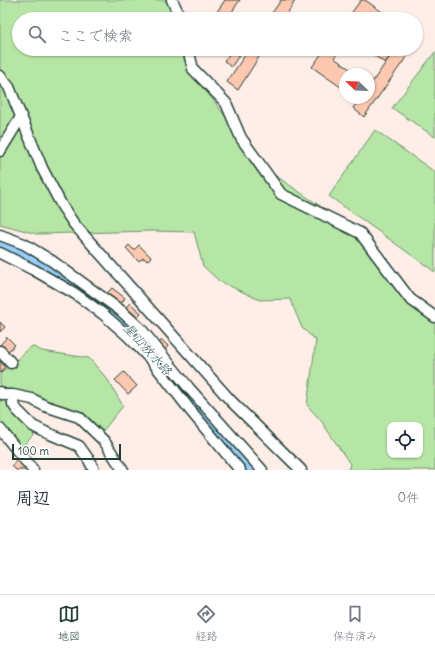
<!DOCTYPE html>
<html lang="ja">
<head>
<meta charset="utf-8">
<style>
  body { margin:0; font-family:Delius,"Klee One",sans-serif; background:#f6f6f7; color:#1f2937 }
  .controls { position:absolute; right:12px; bottom:12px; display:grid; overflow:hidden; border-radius:8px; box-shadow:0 1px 3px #0004 }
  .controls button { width:36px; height:36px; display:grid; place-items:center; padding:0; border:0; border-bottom:1px solid #e0e1e3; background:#fff; color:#1f2937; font:20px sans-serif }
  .compass { position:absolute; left:339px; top:68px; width:36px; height:36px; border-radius:50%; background:#fff; box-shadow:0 1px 3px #0004; rotate:293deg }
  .scale { position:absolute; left:12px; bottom:10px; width:109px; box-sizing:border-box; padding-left:4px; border:2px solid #1f3d34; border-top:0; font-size:11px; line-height:14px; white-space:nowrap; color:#1f3d34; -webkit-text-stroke:3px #fff; paint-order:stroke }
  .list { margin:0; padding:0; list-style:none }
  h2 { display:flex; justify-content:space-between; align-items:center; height:52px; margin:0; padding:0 16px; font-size:17px }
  h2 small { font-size:13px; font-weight:400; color:#747a83 }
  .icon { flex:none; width:22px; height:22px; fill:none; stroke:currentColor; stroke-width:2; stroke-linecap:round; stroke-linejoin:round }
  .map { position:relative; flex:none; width:435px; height:470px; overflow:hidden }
  .search { position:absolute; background:#fff; box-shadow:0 1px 3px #0004; left:12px; right:12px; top:12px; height:44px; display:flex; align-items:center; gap:10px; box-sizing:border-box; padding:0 14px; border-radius:22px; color:#747a83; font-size:15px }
  .sheet { height:124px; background:#fff }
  nav { display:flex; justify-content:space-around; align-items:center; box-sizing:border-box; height:56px; border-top:1px solid #e0e1e3; background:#fff; font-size:11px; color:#747a83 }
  nav a { display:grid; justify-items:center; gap:2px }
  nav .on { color:#1f3d34 }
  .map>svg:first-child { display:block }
  .green { fill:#b6e6a5; stroke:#6a926c; fill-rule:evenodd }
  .water { fill:#9cccf8; stroke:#6a93aa }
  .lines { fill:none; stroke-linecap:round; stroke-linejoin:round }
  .river { stroke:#9cccf8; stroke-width:13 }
  .building { fill:#fec8b0; stroke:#1f3d34 }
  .minor-casing { stroke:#1f3d34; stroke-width:13 }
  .minor { stroke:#fff; stroke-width:10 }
  .labels { text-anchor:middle; stroke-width:3; stroke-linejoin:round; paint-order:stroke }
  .water-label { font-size:13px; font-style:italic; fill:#3e6165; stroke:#fff }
</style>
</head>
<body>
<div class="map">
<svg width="435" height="470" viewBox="0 0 435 470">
  <rect width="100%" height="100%" fill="#ffeee7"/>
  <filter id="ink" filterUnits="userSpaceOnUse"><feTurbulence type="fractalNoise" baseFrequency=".025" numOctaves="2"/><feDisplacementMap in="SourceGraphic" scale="8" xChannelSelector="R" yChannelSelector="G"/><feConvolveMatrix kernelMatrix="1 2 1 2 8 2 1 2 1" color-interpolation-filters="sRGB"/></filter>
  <g filter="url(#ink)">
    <path class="green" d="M 0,0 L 169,0 L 181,19 L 19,19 L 19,49 L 186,49 L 190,69 L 263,167 L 364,236 L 372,253 L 435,320 L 435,470 L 348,470 L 350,464 L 322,422 L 307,405 L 316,340 L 302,328 L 290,299 L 260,300 L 219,281 L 203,266 L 194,232 L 152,231 L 37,234 L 0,224 ZM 390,425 L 420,425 L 420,455 L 390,455 Z
      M 435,52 L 435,137 L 392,108 Z
      M 375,130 L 435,172 L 435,272 L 329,196 Z
      M 32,346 L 42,351 L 89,358 L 108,380 L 123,406 L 102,432 L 58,410 L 13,398 L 34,435 L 19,449 L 0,429 L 0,374 Z"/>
    <path class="water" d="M 0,241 L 32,253 L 22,258 L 0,248 Z"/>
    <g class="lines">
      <path class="river" d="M 0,244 C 42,263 84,286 119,317 C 144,339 162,364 183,389 C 206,416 229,442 251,470"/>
    </g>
    <path class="building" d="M 225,0 L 240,0 L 227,19 L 212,19 Z
      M 281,0 L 293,0 L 295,1 L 284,19 L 268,19 Z
      M 361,0 L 365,0 L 392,19 L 376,19 L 366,12 L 362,19 L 347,19 Z
      M 233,49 L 244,49 L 231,67 L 224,61 Z
      M 249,49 L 264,49 L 238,90 L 227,82 Z
      M 325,49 L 340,49 L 334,58 L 357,74 L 345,74 L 345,90 L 312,67 Z
      M 365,49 L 382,49 L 391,55 L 385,63 Z
      M 395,49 L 412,49 L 364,117 L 353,108 L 359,100 L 356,98 L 369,98 L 369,83 L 371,84 Z
      M 129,245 L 134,250 L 139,245 L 151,257 L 147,261 L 144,258 L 138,261 L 126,248 Z
      M 112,288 L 125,298 L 121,304 L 107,293 Z
      M 130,303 L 141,313 L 137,317 L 126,307 Z
      M 0,322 L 5,327 L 0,332 Z
      M 7,337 L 15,345 L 7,352 L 0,345 Z
      M 162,340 L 168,346 L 165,350 L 158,344 Z
      M 0,361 L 5,367 L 1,373 L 0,372 Z
      M 124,372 L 137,386 L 128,394 L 115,380 Z
      M 18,457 L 30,470 L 16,470 L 12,466 Z"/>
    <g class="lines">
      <defs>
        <path id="minor" d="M 172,0 L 181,19
          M 188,49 L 193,69 L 226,103 L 241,138 L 281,194 L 360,233 L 410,299 L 435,317
          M 0,76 L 9,87 L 42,168 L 62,206 L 74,224 L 231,401 L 301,470
          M 0,151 L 21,117
          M 0,235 L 24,244 L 52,261 L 120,310 L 141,329 L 189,388 L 262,470
          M 0,253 L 34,270 L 74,293 L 103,314 L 129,337 L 152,361 L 190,410 L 240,470
          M 0,351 L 11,363
          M 0,392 L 4,395 L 13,395 L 32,399 L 45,406 L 79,417 L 104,441 L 123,470
          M 13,395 L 13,404 L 17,410 L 33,426 L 45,432 L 79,446 L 89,460 L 94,470
          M 0,429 L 33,470"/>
      </defs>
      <use href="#minor" class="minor-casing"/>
      <use href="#minor" class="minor"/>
    </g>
  </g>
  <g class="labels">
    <g class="water-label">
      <text transform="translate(148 349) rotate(48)" y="5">星山放水路</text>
    </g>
  </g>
</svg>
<div class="controls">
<button><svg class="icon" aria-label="locate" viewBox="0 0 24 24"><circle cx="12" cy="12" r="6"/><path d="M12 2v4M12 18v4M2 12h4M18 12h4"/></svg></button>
</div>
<svg class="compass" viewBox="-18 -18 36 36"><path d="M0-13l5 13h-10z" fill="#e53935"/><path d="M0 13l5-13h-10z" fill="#747a83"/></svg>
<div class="scale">100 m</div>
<div class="search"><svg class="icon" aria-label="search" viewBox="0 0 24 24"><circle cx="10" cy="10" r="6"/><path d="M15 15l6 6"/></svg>ここで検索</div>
</div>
<section class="sheet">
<h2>周辺<small>0件</small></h2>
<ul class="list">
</ul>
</section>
<nav>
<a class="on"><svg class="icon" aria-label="map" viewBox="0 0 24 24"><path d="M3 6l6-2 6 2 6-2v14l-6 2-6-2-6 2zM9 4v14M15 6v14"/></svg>地図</a>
<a><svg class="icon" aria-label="directions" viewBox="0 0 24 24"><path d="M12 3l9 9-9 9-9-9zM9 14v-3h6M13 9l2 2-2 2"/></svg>経路</a>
<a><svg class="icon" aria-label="saved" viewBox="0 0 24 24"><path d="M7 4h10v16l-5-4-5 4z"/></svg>保存済み</a>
</nav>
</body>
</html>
